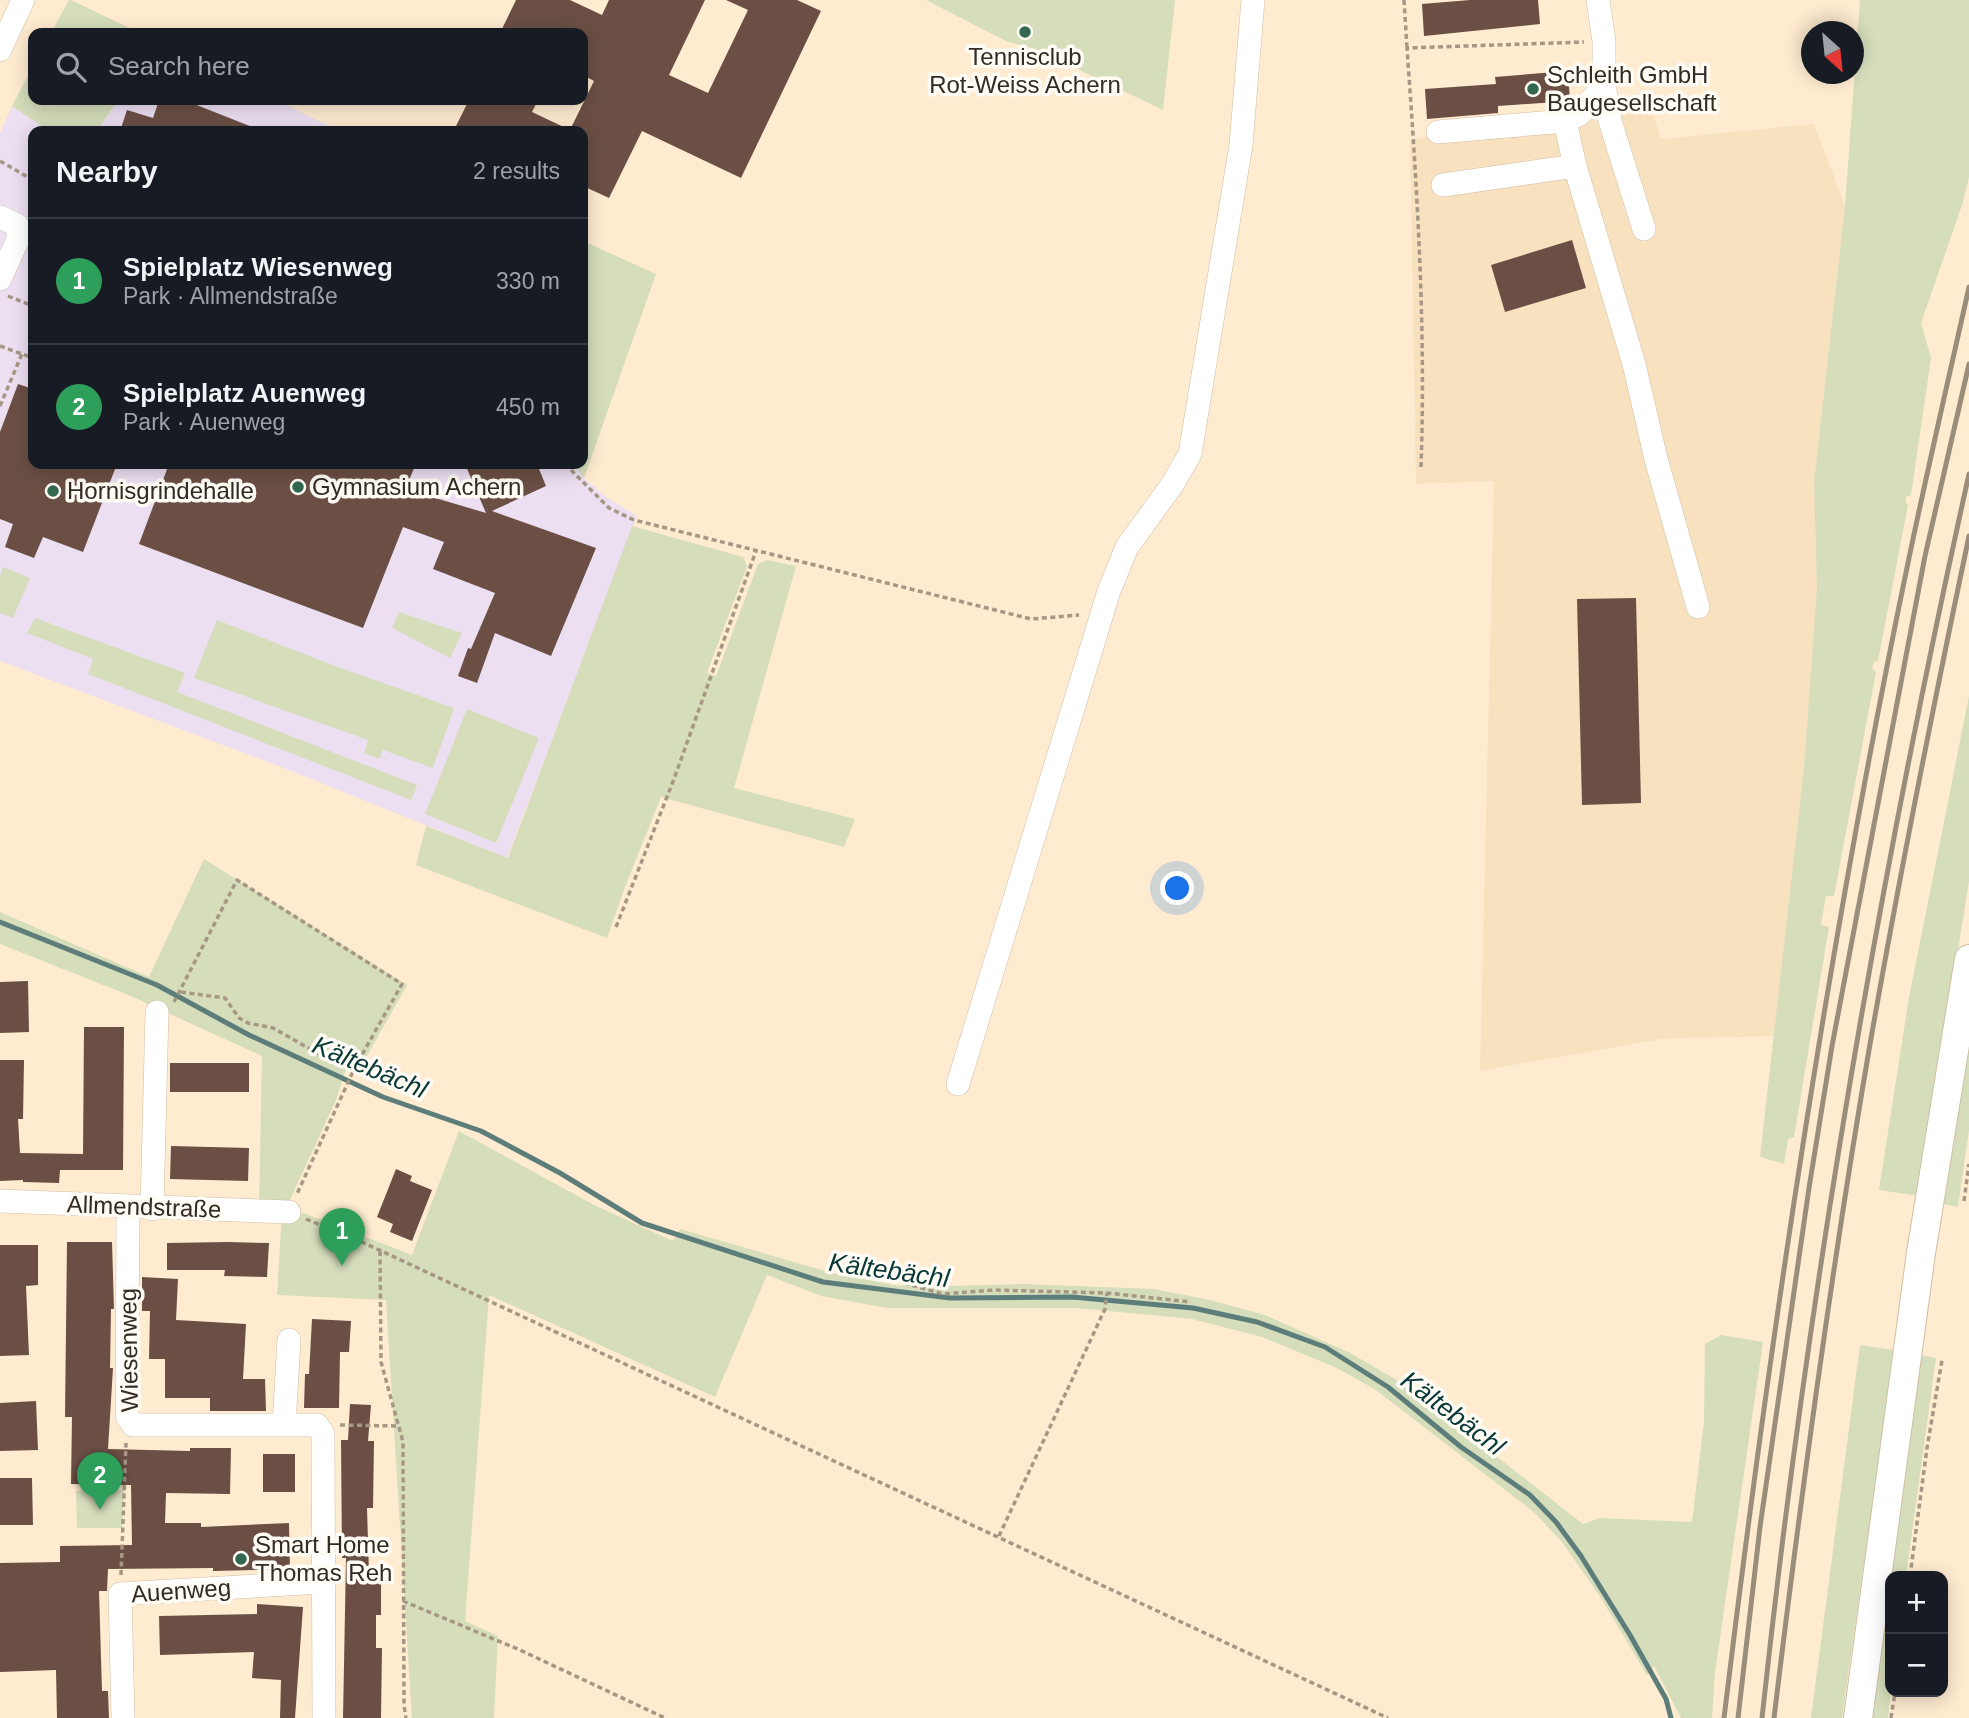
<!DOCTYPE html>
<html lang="en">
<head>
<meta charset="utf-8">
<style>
  body { margin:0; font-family:Arial,sans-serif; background:#20242c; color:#f1f3f6 }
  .controls { position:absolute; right:21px; bottom:21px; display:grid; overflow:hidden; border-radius:14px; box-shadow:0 4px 18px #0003 }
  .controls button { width:63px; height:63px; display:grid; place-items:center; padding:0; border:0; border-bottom:2px solid #363941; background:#171b24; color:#f1f3f6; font:35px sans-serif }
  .compass { position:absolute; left:1801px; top:21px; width:63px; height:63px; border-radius:50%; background:#171b24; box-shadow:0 4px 18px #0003; rotate:153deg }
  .you { position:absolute; left:1178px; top:889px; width:24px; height:24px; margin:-18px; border:5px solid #fff; border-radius:50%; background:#1a73e8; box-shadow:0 0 0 10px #1a73e833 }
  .badge { display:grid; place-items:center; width:46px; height:46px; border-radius:50%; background:#9bb4ab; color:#fff; font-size:23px; font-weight:700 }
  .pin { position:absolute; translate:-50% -58px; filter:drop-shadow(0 2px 4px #0008) }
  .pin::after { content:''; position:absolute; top:37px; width:24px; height:21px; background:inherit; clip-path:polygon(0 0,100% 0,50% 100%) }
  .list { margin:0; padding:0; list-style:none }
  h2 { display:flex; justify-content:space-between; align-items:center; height:91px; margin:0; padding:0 28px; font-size:30px }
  h2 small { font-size:23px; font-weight:400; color:#9ea1a6 }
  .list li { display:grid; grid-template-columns:46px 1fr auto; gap:21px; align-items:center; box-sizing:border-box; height:126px; padding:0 28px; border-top:2px solid #363941 }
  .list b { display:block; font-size:26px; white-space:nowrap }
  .list p { margin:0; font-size:23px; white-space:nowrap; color:#9ea1a6 }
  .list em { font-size:23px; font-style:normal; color:#9ea1a6 }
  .icon { flex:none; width:38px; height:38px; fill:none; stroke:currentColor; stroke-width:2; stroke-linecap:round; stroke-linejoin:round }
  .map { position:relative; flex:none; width:1969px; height:1718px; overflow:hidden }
  .search { position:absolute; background:#171b24; box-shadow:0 4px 18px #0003; left:28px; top:28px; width:560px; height:77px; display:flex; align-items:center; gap:18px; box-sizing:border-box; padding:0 24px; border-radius:14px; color:#9ea1a6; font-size:26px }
  .panel { position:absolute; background:#171b24; box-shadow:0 4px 18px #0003; left:28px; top:126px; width:560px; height:343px; border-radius:14px }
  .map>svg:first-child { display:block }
  .built { fill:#f8e1bf }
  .education { fill:#ecdff2 }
  .green { fill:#d5ddbb }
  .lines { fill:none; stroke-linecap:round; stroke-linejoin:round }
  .stream { stroke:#5d7d7a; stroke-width:5 }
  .building { fill:#6b4f45 }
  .minor-casing { stroke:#d0bea3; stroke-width:24 }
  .major-casing { stroke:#d0bea3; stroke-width:30 }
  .path { stroke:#a59784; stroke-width:3.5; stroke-dasharray:5 3.5; stroke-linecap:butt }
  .minor { stroke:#fff; stroke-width:23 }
  .major { stroke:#fff; stroke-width:28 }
  .rail { stroke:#9a8d7a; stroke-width:5 }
  .poi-dot { fill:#31684f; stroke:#fffbf5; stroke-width:2.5 }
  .labels { text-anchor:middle; stroke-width:7; stroke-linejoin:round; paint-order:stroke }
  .poi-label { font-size:24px; fill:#322b21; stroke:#fffbf5; text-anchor:start }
  .street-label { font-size:24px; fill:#322b21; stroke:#fffbf5 }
  .water-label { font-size:26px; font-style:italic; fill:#083939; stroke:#fffbf5 }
</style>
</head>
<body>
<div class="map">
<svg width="1969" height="1718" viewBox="0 0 1969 1718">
  <rect width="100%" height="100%" fill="#feebd0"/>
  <path class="built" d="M 1648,99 L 1661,139 L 1814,124 L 1845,206 L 1814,482 L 1817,587 L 1804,768 L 1774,1036 L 1661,1039 L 1480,1071 L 1494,481 L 1416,484 L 1410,140 Z"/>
  <path class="education" d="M 118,100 L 276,100 L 333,128 L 332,131 L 97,131 Z
    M 12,106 L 49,131 L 33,131 L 33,464 L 573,464 L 584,478 L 606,497 L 637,516 L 507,858 L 284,768 L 0,661 L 0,133 Z"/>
  <path class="green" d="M 69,0 L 71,0 L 140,33 L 51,33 Z
    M 926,0 L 1175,0 L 1163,110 L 1038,50 L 1006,41 Z
    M 1860,0 L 1969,0 L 1969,177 L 1963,202 L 1921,323 L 1931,358 L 1911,495 L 1906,497 L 1906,503 L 1908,505 L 1878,661 L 1874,662 L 1872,668 L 1876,672 L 1834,896 L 1826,896 L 1821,925 L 1829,927 L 1794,1137 L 1788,1139 L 1784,1164 L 1760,1157 L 1804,768 L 1817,587 L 1814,482 L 1845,206 Z
    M 33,66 L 33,100 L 118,100 L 97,131 L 49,131 L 12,106 Z
    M 583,241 L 656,274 L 584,478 L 573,464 L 583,464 Z
    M 632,526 L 743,557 L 747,566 L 707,673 L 716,676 L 758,564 L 767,560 L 796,566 L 734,788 L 855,819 L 844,847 L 661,797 L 625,887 L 607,938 L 416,865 L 426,826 L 508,858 Z
    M 3,567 L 30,578 L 13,618 L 0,613 L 0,576 Z
    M 399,612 L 462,633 L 450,658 L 392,628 Z
    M 35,618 L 185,673 L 177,692 L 417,785 L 411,800 L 88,674 L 93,659 L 27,633 Z
    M 217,620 L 335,666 L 454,708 L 433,768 L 383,750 L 379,759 L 364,753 L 368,740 L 194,678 Z
    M 1969,696 L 1969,881 L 1919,1196 L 1879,1190 L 1909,997 Z
    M 467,709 L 539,738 L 496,843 L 425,814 Z
    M 204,859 L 407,985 L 358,1072 L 346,1069 L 336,1100 L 289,1202 L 259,1207 L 262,1056 L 126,994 L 0,944 L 0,912 L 149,977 Z
    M 1969,1009 L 1969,1130 L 1958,1207 L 1938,1203 Z
    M 459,1131 L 594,1205 L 673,1241 L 680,1229 L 832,1273 L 900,1286 L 920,1279 L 947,1286 L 1023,1284 L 1154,1289 L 1210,1300 L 1265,1315 L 1350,1353 L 1402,1383 L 1583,1524 L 1600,1518 L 1692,1522 L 1704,1422 L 1705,1344 L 1721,1335 L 1763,1342 L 1715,1672 L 1712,1718 L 1681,1718 L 1654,1666 L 1647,1675 L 1599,1595 L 1562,1542 L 1535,1513 L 1376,1390 L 1337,1368 L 1262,1337 L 1192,1319 L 1076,1308 L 887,1308 L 821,1296 L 767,1275 L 715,1397 L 489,1295 L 465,1621 L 498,1636 L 494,1718 L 412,1718 L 386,1300 L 277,1295 L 282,1212 L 301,1212 L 412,1255 Z
    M 1860,1345 L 1894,1350 L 1842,1718 L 1811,1718 Z
    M 1914,1354 L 1936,1358 L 1906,1576 L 1890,1576 L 1891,1692 L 1888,1718 L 1866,1718 Z
    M 124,1490 L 122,1528 L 77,1528 L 76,1491 Z"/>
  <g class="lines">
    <path class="stream" d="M 0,922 L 157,985 L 249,1035 L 383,1097 L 481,1131 L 560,1173 L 642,1223 L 823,1282 L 950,1298 L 1072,1297 L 1193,1308 L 1257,1322 L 1325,1347 L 1388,1387 L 1461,1447 L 1530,1495 L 1556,1522 L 1581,1556 L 1630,1635 L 1666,1699 L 1671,1718"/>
  </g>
  <path class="building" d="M 516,0 L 570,0 L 602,15 L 609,0 L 705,0 L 669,75 L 708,93 L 748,10 L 726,0 L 797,0 L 821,11 L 741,178 L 642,131 L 609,198 L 583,186 L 583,131 L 467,131 L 456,126 L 469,100 L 538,100 L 532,112 L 570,130 L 594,81 L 583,75 L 583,33 L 500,33 Z
    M 1470,0 L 1538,0 L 1540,24 L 1424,36 L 1422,4 Z
    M 1568,71 L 1570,101 L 1498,106 L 1498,113 L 1427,119 L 1425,89 L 1496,84 L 1495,77 Z
    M 159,100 L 184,100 L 262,131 L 120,131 L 127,110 L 153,118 Z
    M 1572,240 L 1586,288 L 1505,312 L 1491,265 Z
    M 18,384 L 33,389 L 33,464 L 117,464 L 83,552 L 43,537 L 34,558 L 5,547 L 13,524 L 0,519 L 0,432 Z
    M 169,464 L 416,464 L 405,489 L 486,513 L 465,464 L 537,464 L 546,486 L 492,511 L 596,548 L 551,656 L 495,633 L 477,683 L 458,676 L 468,648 L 471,649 L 495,593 L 433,569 L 444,542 L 403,527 L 363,628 L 139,544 Z
    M 1636,598 L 1641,803 L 1582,805 L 1577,599 Z
    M 28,981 L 29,1032 L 0,1033 L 0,982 Z
    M 84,1027 L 124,1027 L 123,1170 L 60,1170 L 59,1183 L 23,1182 L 23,1180 L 0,1181 L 0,1060 L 24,1060 L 23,1119 L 18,1119 L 20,1153 L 83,1154 Z
    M 170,1063 L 249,1063 L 249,1092 L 170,1092 Z
    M 171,1146 L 249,1148 L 248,1181 L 170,1179 Z
    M 396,1169 L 412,1176 L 410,1181 L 432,1190 L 412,1241 L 390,1232 L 393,1224 L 377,1217 Z
    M 67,1242 L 112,1242 L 114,1309 L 111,1309 L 110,1368 L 113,1368 L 108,1449 L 190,1451 L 190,1448 L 231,1448 L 230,1494 L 166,1493 L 165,1523 L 201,1523 L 201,1527 L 289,1523 L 290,1569 L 213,1571 L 213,1568 L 108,1569 L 107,1591 L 99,1591 L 102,1691 L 108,1691 L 109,1718 L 57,1718 L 56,1670 L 0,1672 L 0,1563 L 60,1562 L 60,1546 L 132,1545 L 131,1485 L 71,1484 L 72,1417 L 65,1417 Z
    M 227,1242 L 269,1243 L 267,1277 L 224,1276 L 225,1270 L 167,1270 L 167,1243 Z
    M 0,1245 L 38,1245 L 38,1285 L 26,1286 L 29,1355 L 0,1356 Z
    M 142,1277 L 178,1279 L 176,1320 L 246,1324 L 243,1379 L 265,1379 L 266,1411 L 210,1411 L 210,1398 L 165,1398 L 165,1359 L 149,1359 L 150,1311 L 142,1311 Z
    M 312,1319 L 351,1321 L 349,1352 L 340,1352 L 339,1408 L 304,1408 L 305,1374 L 309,1374 Z
    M 36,1401 L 38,1450 L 0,1451 L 0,1403 Z
    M 350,1404 L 371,1405 L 368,1441 L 374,1441 L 373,1508 L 367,1508 L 369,1574 L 381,1574 L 381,1615 L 376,1615 L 376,1648 L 382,1648 L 381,1718 L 343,1718 L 346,1558 L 342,1558 L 341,1440 L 348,1440 Z
    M 263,1454 L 295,1454 L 295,1492 L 263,1492 Z
    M 0,1478 L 32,1478 L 33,1525 L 0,1525 Z
    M 257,1604 L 303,1607 L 295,1718 L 280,1718 L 281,1680 L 252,1678 L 254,1652 L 160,1655 L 159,1616 L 257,1614 Z"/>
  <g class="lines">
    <defs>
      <path id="minor" d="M 1598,0 L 1604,41 L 1604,84 L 1610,121 L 1644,229
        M 0,50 L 23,0
        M 1438,132 L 1565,121 L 1580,114 L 1604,84
        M 1575,166 L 1634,364 L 1656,459 L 1698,607
        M 1443,185 L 1575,166 L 1565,121
        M 0,217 L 17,225 L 19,237 L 0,279
        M 958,1084 L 1109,591 L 1127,547 L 1172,485 L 1190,454 L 1241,145 L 1253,0
        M 0,1201 L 289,1212
        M 128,1207 L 127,1416 L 133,1425 L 317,1425 L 323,1434 L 324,1718
        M 152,1209 L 157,1012
        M 284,1425 L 289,1340
        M 123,1718 L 120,1594 L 322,1582"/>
      <path id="major" d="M 1858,1718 L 1921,1253 L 1969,959"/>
    </defs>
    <use href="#minor" class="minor-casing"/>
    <use href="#major" class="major-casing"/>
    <path class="path" d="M 1404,0 L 1407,48
      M 0,161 L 33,180
      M 8,296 L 33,306
      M 0,346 L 33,358
      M 0,406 L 22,354
      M 565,464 L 609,508 L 634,520 L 1031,619 L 1079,615
      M 1421,467 C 1426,327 1417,187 1407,48 L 1584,42
      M 616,927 L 674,779 L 756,551
      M 181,992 L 225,998 L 239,1018 L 248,1023 L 273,1028 L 319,1054 L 355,1067
      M 174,1002 L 237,880 L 402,984 L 355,1067 L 297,1194
      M 1964,1201 L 1969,1164
      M 306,1219 L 364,1243 L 1388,1718
      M 380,1251 L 381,1362 L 403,1442 L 404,1705 L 406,1718
      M 904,1283 L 943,1294 L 994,1290 L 1107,1293 L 1191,1302
      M 340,1425 L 399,1426
      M 999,1536 L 1105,1309 L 1107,1293
      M 121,1575 L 126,1443
      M 1910,1576 L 1927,1448 L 1942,1360
      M 403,1601 L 520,1650 L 665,1718
      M 1891,1718 L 1895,1692"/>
    <use href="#minor" class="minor"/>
    <use href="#major" class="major"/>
    <path class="rail" d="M 1724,1718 C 1771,1329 1829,941 1909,558 C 1928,467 1949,377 1969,287
      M 1738,1718 L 1760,1527 L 1809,1188 L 1832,1046 L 1925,556 L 1969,364
      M 1762,1718 C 1807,1300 1878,884 1969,474
      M 1774,1718 C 1801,1495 1831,1272 1869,1050 C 1899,878 1933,707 1969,536"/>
  </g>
  <g class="poi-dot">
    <circle cx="1025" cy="32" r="7"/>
    <circle cx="1533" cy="89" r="7"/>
    <circle cx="298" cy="487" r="7"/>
    <circle cx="53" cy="491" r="7"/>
    <circle cx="241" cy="1559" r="7"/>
  </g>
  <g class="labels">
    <g class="poi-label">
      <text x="1025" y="65" text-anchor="middle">Tennisclub<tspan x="1025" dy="28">Rot-Weiss Achern</tspan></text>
      <text x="1547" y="83">Schleith GmbH<tspan x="1547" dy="28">Baugesellschaft</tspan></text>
      <text x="312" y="495">Gymnasium Achern</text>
      <text x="67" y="499">Hornisgrindehalle</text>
      <text x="255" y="1553">Smart Home<tspan x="255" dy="28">Thomas Reh</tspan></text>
    </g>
    <g class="street-label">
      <text transform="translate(144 1207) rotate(2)" y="8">Allmendstraße</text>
      <text transform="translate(129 1350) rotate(-91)" y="8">Wiesenweg</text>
      <text transform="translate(181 1591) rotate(-4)" y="8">Auenweg</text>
    </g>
    <g class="water-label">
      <text transform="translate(370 1067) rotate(23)" y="9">Kältebächl</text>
      <text transform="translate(889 1270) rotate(8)" y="9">Kältebächl</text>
      <text transform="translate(1453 1413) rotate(37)" y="9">Kältebächl</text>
    </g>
  </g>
</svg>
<div class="controls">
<button>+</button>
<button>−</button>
</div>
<svg class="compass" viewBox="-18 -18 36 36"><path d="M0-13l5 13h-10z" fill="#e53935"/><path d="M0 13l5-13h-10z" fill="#9ea1a6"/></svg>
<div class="you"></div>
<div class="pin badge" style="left:342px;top:1266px;background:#2e9e5b">1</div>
<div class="pin badge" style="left:100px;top:1510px;background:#2e9e5b">2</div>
<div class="search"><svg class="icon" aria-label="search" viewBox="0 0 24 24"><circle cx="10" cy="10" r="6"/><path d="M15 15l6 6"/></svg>Search here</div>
<section class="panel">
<h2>Nearby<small>2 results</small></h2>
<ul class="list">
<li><span class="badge" style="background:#2e9e5b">1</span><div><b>Spielplatz Wiesenweg</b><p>Park · Allmendstraße</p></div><em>330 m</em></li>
<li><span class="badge" style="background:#2e9e5b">2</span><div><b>Spielplatz Auenweg</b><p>Park · Auenweg</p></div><em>450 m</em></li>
</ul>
</section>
</div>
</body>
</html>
